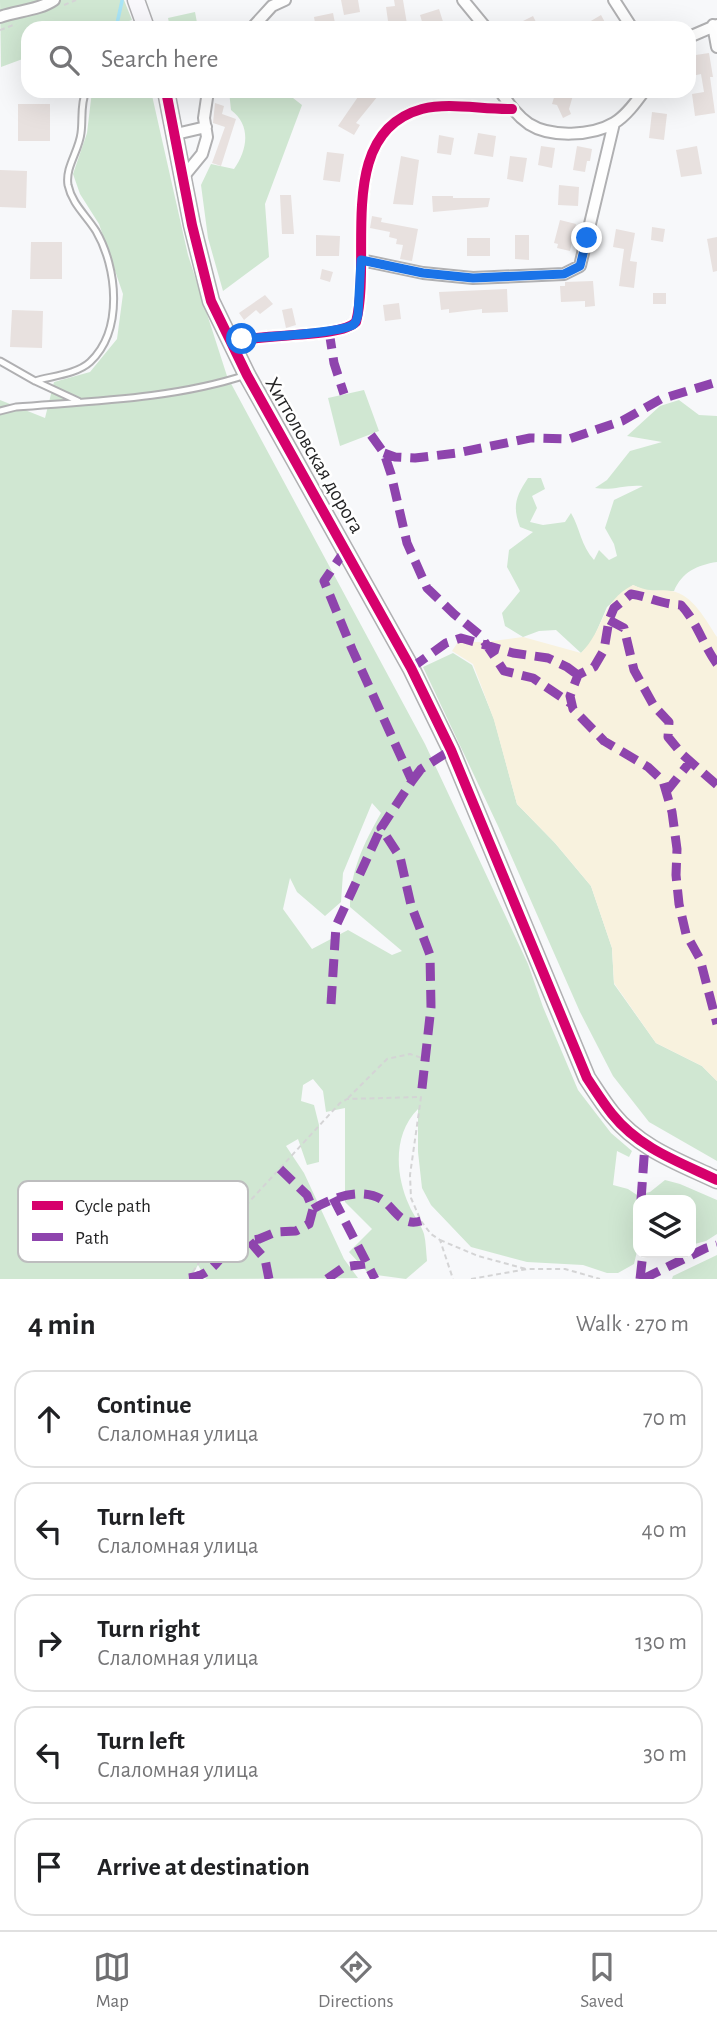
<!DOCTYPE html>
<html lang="en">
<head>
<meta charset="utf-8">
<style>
  body { margin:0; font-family:"Alegreya Sans",sans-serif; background:#f2f2f2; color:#202124 }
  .controls { position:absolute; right:21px; bottom:21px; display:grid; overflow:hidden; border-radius:14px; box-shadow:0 7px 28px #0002 }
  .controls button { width:63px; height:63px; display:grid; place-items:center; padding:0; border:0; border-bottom:2px solid #e0e0e0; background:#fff; color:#202124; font:35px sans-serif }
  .stop { position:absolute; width:21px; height:21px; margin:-16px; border:5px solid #1a73e8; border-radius:50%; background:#fff }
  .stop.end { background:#1a73e8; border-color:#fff; box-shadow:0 2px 7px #0008 }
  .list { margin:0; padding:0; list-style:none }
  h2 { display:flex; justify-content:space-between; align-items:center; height:91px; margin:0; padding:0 28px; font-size:30px }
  h2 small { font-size:23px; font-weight:400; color:#757577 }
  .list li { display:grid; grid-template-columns:46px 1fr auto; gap:21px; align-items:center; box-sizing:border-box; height:98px; margin:0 14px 14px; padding:0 14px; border:2px solid #e0e0e0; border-radius:21px }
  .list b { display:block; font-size:26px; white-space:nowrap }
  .list p { margin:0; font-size:23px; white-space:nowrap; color:#757577 }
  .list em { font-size:23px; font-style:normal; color:#757577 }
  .icon { flex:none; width:38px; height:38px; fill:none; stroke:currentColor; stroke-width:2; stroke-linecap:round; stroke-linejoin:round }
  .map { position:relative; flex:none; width:717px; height:1279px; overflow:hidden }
  .search { position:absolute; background:#fff; box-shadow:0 7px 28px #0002; left:21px; right:21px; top:21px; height:77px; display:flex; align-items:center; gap:18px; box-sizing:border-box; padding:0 24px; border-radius:21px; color:#757577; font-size:26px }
  .sheet { height:651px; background:#fff }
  nav { display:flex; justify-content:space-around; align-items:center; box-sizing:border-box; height:98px; border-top:2px solid #e0e0e0; background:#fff; font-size:19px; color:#757577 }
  nav a { display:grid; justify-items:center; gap:4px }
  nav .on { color:#6e6e70 }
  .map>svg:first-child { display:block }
  .green { fill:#d0e7d2; fill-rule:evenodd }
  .sand { fill:#f8f2de }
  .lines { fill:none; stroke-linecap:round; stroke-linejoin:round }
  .stream { stroke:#a9e4f6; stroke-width:3.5 }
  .building { fill:#e8e1df }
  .lane-casing { stroke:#b0b0b2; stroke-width:9 }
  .street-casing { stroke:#b0b0b2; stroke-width:14 }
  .secondary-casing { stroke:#b0b0b2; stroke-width:19 }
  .path { stroke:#d4d4d5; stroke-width:2; stroke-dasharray:5 3.5; stroke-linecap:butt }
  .lane { stroke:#fefefe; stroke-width:5 }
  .street { stroke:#fefefe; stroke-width:10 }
  .secondary { stroke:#f9f8fc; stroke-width:16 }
  .quiet { stroke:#8e44ad; stroke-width:9; stroke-dasharray:18 9; stroke-linecap:butt }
  .cycleway-casing { stroke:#fff; stroke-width:15 }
  .cycleway { stroke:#d6006c; stroke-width:10 }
  .route { stroke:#1a73e8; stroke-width:9 }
  .labels { text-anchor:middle; stroke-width:5; stroke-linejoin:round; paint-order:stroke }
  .street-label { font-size:21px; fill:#242425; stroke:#fff }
  .key { fill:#fff; stroke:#bdbdbe; stroke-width:2 }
  .key-label { font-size:19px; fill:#242425 }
</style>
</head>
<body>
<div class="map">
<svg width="717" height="1279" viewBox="0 0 717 1279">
  <rect width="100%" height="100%" fill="#f7f8fa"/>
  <path class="green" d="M 0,0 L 124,0 L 132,20 L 109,28 L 28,28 L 28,57 L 1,67 Z
    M 195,12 L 198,28 L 170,28 L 168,18 Z
    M 92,91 L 151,91 L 188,255 L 227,376 L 425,744 L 528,964 L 543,1007 L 578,1090 L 611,1133 L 632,1151 L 629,1157 L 617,1151 L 613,1185 L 628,1189 L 637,1195 L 650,1192 L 665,1180 L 680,1184 L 717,1200 L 717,1234 L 706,1241 L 691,1245 L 691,1200 L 638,1200 L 638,1247 L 634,1264 L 618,1273 L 607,1273 L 583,1265 L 527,1262 L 471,1247 L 431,1205 L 422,1188 L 418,1152 L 418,1109 C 393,1134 395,1174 409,1205 C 413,1215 421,1224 424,1234 C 426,1242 426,1252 427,1261 L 406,1279 L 369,1274 L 349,1252 L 372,1229 L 345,1202 L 345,1108 L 326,1112 L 323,1091 L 313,1079 L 303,1085 L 301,1101 L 314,1105 L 319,1125 L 319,1162 L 307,1165 L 298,1139 L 286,1146 L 304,1173 L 344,1259 L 358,1278 L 206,1279 L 198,1265 L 190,1279 L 0,1279 L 0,400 L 45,418 L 54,382 L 90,372 L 117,339 L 123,294 L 99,224 L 80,194 L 73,174 L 87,133 ZM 372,803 L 381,813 C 364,843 350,871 350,907 L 402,951 L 392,955 L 348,930 L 312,949 L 283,909 L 290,878 L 297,892 L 325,916 L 341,902 L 343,873 Z
    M 229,91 L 284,91 L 302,105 L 265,204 L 269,257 L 223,291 L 208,238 L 201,185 L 211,164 L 234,169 C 248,149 251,125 231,110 Z
    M 364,390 L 379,431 L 340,446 L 328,398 Z
    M 679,400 L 699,415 L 717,416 L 717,562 C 697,565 682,572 674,591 L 648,592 L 633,585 L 607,607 L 592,642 L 581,653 L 556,630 L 539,631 L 523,637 L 505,626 L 502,613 L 520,591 L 507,567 L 509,550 L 533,532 L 520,527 C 512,506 516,496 528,478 L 541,478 L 545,489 L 532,496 L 537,508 L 530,522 L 543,525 L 565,522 L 571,513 C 580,528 581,546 594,560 L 599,550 L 609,560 L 617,556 L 614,544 L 605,528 L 614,500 L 643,486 C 626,484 612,491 595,488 L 607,480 L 630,451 L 662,442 L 627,436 L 660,406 Z
    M 453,653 L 472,665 L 494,719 L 517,804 L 555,843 L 591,886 L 612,948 L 614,984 L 656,1043 L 702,1066 L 717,1081 L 717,1161 L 649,1122 L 613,1076 L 580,1012 L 498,826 L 423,667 Z
    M 717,1255 L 717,1279 L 672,1279 L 673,1276 Z"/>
  <path class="sand" d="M 633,585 C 651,593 655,589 671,591 C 693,594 706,621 717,637 L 717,1081 L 702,1066 L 656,1043 L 614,983 L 612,948 L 591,886 L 555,843 L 517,804 L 494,720 L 473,664 L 452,651 L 458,642 L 486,642 L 523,637 L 581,653 C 605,629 600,602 633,585 Z"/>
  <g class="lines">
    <path class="stream" d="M 116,28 L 122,1"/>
  </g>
  <path class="building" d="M 341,0 L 358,0 L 360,12 L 344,15 Z
    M 394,0 L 403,0 L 407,24 L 389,28 L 386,7 L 395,6 Z
    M 439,9 L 445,28 L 424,28 L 420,15 Z
    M 333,13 L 336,28 L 316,28 L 314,17 Z
    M 601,15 L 608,28 L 579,28 Z
    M 533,16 L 539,28 L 509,28 Z
    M 709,53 L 713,77 L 710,77 L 715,113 L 695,116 L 692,94 L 704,92 L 701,74 L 692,76 L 689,56 Z
    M 362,91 L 382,91 L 356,123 L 360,125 L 354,135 L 338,126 Z
    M 556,91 L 574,92 L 569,109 L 571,114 L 563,118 L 557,105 L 552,104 Z
    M 215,103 L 224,106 L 222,114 L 236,119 L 221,166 L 212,163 L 225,127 L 213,123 Z
    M 18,104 L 50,104 L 50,141 L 18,141 Z
    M 652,112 L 667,114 L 664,140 L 649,138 Z
    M 478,133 L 496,136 L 493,157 L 474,154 Z
    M 439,135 L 454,138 L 451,155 L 437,153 Z
    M 541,146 L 555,148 L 552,168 L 538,165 Z
    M 577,146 L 592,149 L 590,161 L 587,161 L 585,172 L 573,170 Z
    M 697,146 L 702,174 L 681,177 L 676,150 Z
    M 327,152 L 344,154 L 340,182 L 323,180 Z
    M 401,156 L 419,160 L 413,205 L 393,204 Z
    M 510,156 L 527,158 L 523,182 L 507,179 Z
    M 0,170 L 27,171 L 26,208 L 0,207 Z
    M 559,185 L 579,187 L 578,206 L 558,205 Z
    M 280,195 L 291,195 L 294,234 L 282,234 Z
    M 432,196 L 453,196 L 453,198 L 490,198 L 488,207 L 433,212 Z
    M 372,216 L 382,218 L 381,222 L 418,229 L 412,261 L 400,259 L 403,245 L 396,244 L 397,239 L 389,237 L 390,232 L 370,228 Z
    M 560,220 L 576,224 L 570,251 L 557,248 L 558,244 L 554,243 Z
    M 652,227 L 665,229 L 663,242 L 651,240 Z
    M 616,229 L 635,233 L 630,261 L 637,262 L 634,288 L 619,286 L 624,249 L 613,247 Z
    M 316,235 L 340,236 L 339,256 L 316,256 Z
    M 515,235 L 529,235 L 529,260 L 515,259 Z
    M 717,237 L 717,271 L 713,272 L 707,239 Z
    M 467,238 L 490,238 L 490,256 L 467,256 Z
    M 31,242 L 62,242 L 62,279 L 30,279 Z
    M 322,269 L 333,272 L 330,282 L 320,279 Z
    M 593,281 L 595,306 L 585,307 L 585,301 L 561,302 L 560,286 L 565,286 L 565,282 Z
    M 507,289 L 508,312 L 482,313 L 482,309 L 449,313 L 449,309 L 441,310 L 439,292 Z
    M 653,293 L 666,293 L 666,304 L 653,304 Z
    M 265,295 L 273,304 L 260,314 L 256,310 L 244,320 L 239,313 Z
    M 399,303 L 401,319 L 385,321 L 383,305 Z
    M 292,308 L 296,325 L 286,328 L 282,310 Z
    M 12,310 L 43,311 L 42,348 L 10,347 Z"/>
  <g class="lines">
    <defs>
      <path id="lane" d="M 0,361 L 35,381 L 78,401
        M 35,381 C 52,376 77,374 90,362 C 124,330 117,267 96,231 C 86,215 72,204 68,185 C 65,167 79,151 81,133 C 83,119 80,105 86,91
        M 0,411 L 16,407 C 90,401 174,399 246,375"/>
      <path id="street" d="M 463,0 L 486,28
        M 614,0 L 632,28
        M 0,17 C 16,11 40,10 54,0
        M 713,25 L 717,47
        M 252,28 L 272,6 L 285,0
        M 689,37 L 717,25
        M 500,91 C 509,104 516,115 529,124 C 551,138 592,136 614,123 C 626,116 636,102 644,91
        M 176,134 L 206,127
        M 184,176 L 202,154 L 207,137 L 204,118 L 208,91
        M 361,260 L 423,273 L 473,278 L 564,274 L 580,266 L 614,123
        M 232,343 C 261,332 339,339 356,322 C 373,256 334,133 422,109 C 450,102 483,110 512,109"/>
      <path id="secondary" d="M 136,0 L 146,28
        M 166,91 L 192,225 L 211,301 L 247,375 L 411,668 L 451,750 L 587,1078 C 595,1090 603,1103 612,1114 C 639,1148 679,1162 717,1180"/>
    </defs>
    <use href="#lane" class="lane-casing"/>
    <use href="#street" class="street-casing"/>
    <use href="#secondary" class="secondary-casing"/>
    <path class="path" d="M 64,5 L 76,0
      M 0,30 L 16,24
      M 348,1098 L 387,1059 L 410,1054 L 425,1059
      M 440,1240 L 478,1256 L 526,1269
      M 188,1279 L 215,1239 L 340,1103 L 347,1099 L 421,1097 L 410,1175 L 411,1198 L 421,1221 L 431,1234 L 440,1240 L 453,1279
      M 471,1279 L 527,1269 L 565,1269 L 600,1279"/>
    <use href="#lane" class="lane"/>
    <use href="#street" class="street"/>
    <use href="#secondary" class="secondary"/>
    <path class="quiet" d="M 329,331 L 334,363 L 344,394
      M 371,435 L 384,453 L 391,474 L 407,543 L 427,588 L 454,614 L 480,635 L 504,671 L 533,678 L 570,703
      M 384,453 L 395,457 L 415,458 L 457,453 L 530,438 L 569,439 L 622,421 L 661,399 L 717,382
      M 346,549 L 324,581 L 352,649 L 412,781 L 381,828 L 400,857 L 411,905 L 430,955 L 431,1007 L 421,1097
      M 609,620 L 624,628 L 634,670 L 654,706 L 669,722 L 668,737 L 683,755 L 717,785
      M 717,664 C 703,645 697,622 681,605 C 660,604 650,597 631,594 L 614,608 L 609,620 L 604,650 L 594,667 L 578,675 L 570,696 L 573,709 L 604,741 L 648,767 L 663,781 L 672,812 L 677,849 L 676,875 L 679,904 L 686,934 L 700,959 L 717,1024
      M 411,668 L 446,643 L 461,638 L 513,653 L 548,658 L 567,667 L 578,675
      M 412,781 L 421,769 L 451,750
      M 666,792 L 690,762
      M 331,1004 L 336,926 L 381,828
      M 333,1198 L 375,1279
      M 641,1200 L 645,1144
      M 313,1209 C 331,1198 360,1187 381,1199 C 395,1208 400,1227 421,1221
      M 232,1221 L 265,1259 L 269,1279
      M 189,1278 C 211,1275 219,1261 231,1243 L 259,1239 L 276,1232 L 296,1231 L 309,1224 L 313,1209 L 307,1195 L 280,1169
      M 327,1279 L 344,1267 L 365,1264
      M 640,1279 L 643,1253
      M 643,1279 L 706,1248 L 717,1245"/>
    <defs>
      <path id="cycleway" d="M 166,91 L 192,225 L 211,301 L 247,375 L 411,668 L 451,750 L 587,1078 C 595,1090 603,1103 612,1114 C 639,1148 679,1162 717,1180
        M 232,343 C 261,332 339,339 356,322 C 373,256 334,133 422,109 C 450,102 483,110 512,109"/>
    </defs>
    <use href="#cycleway" class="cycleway-casing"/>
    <use href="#cycleway" class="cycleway"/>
  </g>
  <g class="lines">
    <path class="route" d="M 242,339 C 260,337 345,333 354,324 C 357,321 357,318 358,314 L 361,260 L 423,273 L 473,278 L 564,274 L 580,266 L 587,238"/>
  </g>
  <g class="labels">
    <g class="street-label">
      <text transform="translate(315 455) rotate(60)" y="7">Хиттоловская дорога</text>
    </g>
  </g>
  <rect x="18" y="1181" width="230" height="81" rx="10" class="key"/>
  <rect x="32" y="1201" width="31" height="9" fill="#d6006c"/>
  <rect x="32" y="1233" width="31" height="8" fill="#8e44ad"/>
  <g class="key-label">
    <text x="75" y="1212">Cycle path</text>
    <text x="75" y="1244">Path</text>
  </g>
</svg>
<div class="controls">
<button><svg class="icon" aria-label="layers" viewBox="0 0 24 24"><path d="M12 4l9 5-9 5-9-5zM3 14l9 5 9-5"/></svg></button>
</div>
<div class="stop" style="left:242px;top:339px"></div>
<div class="stop end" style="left:587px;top:238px"></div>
<div class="search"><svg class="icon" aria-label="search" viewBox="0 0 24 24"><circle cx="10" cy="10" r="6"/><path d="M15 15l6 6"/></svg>Search here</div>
</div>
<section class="sheet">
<h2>4 min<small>Walk · 270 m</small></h2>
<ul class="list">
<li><svg class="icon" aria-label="ahead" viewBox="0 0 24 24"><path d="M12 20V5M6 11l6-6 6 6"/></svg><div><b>Continue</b><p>Слаломная улица</p></div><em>70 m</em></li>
<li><svg class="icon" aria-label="left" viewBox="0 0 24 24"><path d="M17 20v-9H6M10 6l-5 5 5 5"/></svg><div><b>Turn left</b><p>Слаломная улица</p></div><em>40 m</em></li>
<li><svg class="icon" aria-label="right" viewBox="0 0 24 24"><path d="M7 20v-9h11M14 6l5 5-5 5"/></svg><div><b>Turn right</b><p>Слаломная улица</p></div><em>130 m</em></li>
<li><svg class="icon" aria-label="left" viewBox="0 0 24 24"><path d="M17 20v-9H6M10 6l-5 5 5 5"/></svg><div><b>Turn left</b><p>Слаломная улица</p></div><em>30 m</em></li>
<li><svg class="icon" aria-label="arrive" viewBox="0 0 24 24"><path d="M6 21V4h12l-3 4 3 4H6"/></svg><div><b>Arrive at destination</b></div></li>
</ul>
</section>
<nav>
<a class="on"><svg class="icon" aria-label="map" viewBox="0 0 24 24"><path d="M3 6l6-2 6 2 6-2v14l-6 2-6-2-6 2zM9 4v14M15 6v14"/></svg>Map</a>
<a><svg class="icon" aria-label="directions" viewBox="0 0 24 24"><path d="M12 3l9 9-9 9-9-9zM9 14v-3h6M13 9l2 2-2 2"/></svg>Directions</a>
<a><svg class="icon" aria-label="saved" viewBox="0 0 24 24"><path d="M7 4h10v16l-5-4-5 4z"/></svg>Saved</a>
</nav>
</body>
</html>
